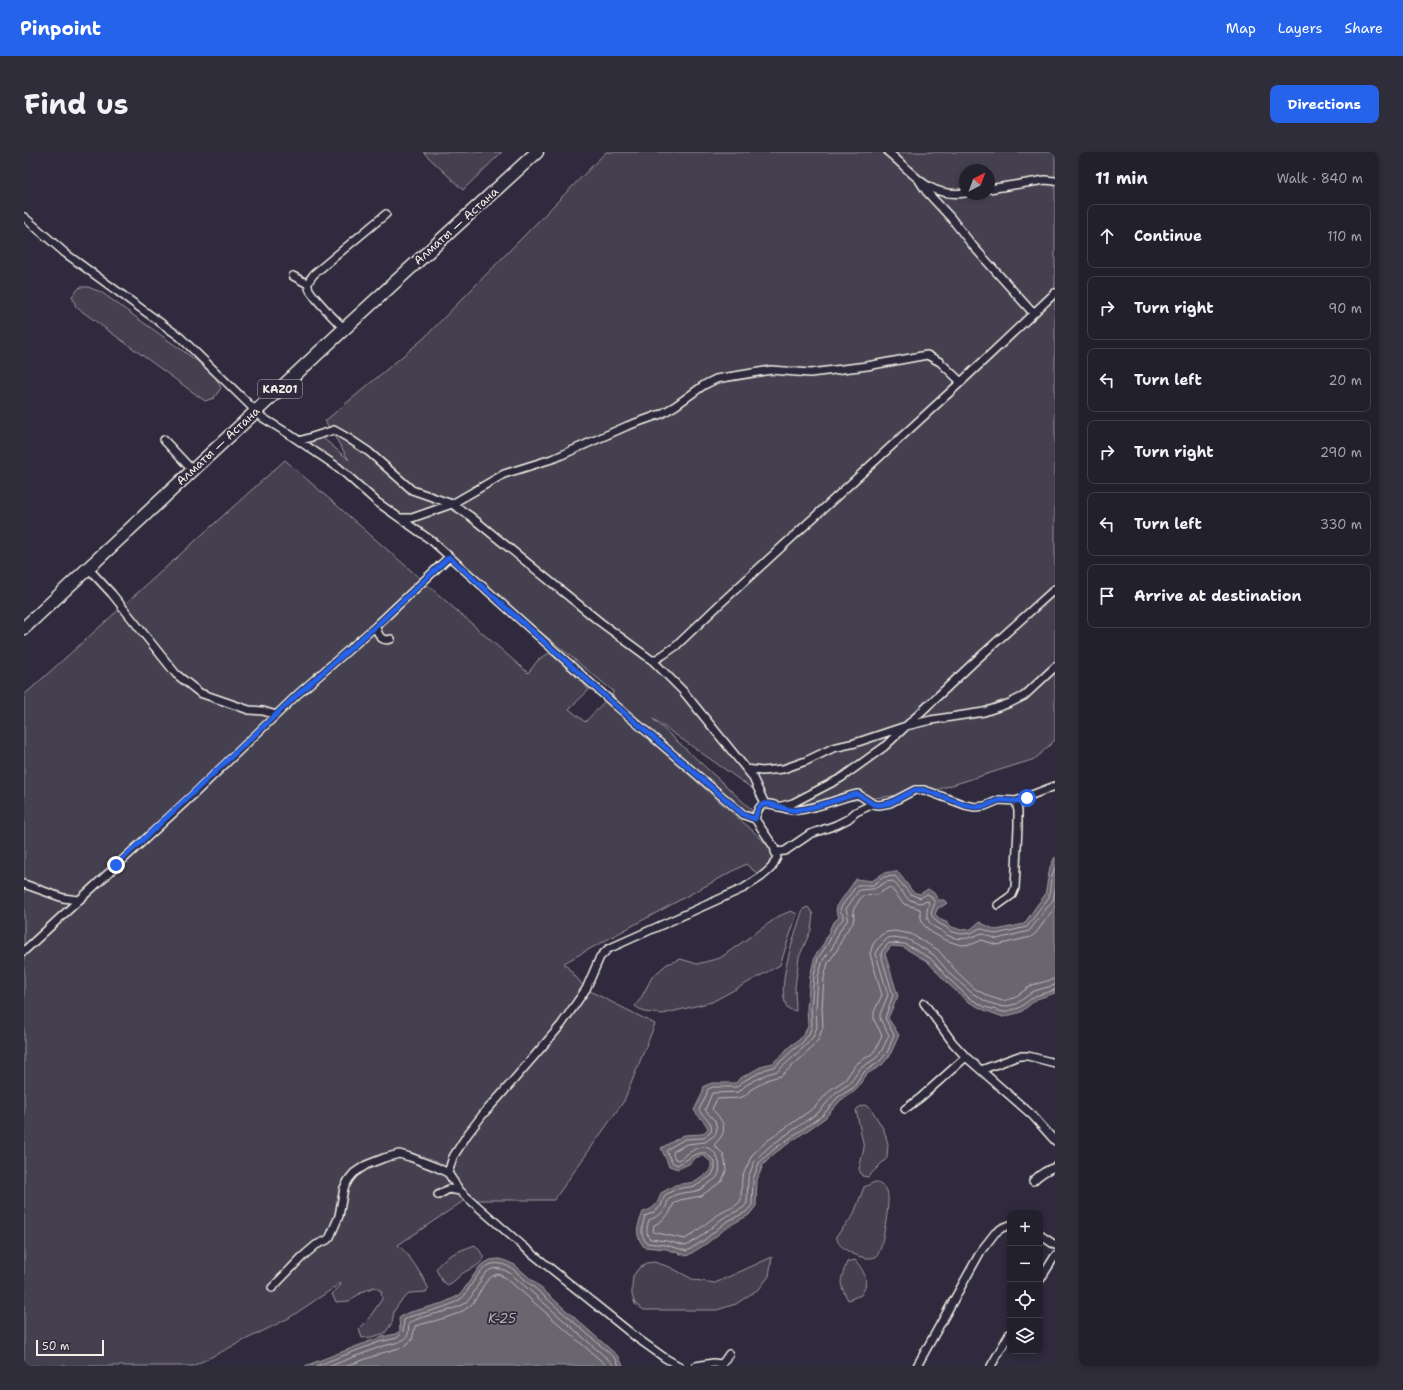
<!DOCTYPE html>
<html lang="en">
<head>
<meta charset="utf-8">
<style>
  body { margin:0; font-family:"Shantell Sans",sans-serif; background:#2f2d3a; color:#f1f3f6 }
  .controls { position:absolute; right:12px; bottom:12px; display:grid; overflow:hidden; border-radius:8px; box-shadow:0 2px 6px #0003 }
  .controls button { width:36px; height:36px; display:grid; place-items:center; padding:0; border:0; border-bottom:1px solid #403e4a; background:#23202e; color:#f1f3f6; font:20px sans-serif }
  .compass { position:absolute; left:935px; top:12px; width:36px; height:36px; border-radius:50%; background:#23202e; box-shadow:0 2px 6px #0003; rotate:41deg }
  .scale { position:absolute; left:12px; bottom:10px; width:68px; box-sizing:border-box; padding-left:4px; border:2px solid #f4f1e8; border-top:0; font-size:11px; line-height:14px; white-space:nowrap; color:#f4f1e8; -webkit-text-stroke:3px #2f2a3d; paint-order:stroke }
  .stop { position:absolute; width:12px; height:12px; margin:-9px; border:3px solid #2563eb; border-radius:50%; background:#fff }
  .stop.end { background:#2563eb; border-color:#fff; box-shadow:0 1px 4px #0008 }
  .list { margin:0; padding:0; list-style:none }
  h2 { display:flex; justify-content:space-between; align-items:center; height:52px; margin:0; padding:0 16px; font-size:17px }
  h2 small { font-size:13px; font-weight:400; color:#a3a3aa }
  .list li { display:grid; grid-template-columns:26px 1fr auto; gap:12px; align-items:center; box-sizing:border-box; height:64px; margin:0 8px 8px; padding:0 8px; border:1px solid #403e4a; border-radius:8px }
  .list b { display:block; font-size:15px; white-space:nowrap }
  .list em { font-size:13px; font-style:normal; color:#a3a3aa }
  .icon { flex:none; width:22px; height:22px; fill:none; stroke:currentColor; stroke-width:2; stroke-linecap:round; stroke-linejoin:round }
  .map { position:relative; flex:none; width:1031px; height:1214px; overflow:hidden; border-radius:8px }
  header { display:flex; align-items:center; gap:24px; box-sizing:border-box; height:56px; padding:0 20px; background:#2563eb; color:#fff }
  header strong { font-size:19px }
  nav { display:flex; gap:22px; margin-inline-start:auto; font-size:14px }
  .intro { display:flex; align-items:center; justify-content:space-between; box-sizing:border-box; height:96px; padding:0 24px }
  h1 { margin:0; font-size:28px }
  .button { padding:10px 18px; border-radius:8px; background:#2563eb; color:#fff; font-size:14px; font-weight:700 }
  main { display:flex; gap:24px; padding:0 24px }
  aside { flex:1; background:#23202e; border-radius:8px; box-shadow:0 2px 6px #0003 }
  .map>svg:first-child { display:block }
  .green { fill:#454050; stroke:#9c989c; fill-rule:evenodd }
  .water { fill:#6a6670; stroke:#a19ea0 }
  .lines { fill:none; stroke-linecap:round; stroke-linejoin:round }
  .shore { stroke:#bdb9b8; stroke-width:1 }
  .minor-casing { stroke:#f4f1e8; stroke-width:10 }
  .trunk-casing { stroke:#f4f1e8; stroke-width:15 }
  .minor { stroke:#2f2a3d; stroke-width:7 }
  .trunk { stroke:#2f2a3d; stroke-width:12 }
  .route { stroke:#2563eb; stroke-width:5 }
  .labels { text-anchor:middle; stroke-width:3.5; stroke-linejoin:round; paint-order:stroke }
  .shield { fill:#2f2a3d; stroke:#b9b5b5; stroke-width:1 }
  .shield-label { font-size:11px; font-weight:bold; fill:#f4f1e8 }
  .street-label { font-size:12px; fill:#f4f1e8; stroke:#2f2a3d }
  .water-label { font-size:13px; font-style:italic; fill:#b6b2b2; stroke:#2f2a3d }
</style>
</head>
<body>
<header>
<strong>Pinpoint</strong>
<nav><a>Map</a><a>Layers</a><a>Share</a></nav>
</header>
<div class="intro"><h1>Find us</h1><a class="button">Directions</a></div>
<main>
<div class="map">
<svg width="1031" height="1214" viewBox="0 0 1031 1214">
  <rect width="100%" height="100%" fill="#2f2a3d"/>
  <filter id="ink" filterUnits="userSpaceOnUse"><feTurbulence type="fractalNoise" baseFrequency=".025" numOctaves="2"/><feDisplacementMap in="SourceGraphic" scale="8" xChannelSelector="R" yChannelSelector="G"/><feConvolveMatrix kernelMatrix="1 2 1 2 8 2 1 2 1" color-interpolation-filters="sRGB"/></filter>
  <g filter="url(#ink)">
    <path class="green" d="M 399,0 L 478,0 L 439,38 Z
      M 582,0 L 1031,0 L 1031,588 L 1011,607 L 906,640 L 756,656 L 629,567 L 727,657 L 728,662 L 725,665 L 615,571 L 588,543 L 589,539 L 425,405 L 353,350 L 342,333 L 341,335 L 278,292 L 299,286 L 325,308 L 301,269 L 399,187 ZM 941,18 L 965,18 L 965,42 L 941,42 Z
      M 56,135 L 64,135 L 77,140 L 173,209 L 192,226 L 197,236 L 190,246 L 181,249 L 52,155 L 48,144 Z
      M 261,308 L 504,521 L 514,508 L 525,501 L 555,526 L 565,538 L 545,557 L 561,570 L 581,549 L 729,679 C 749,699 758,701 735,723 L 722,712 L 540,811 L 562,837 L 631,872 L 600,949 L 530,1048 L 441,1048 L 374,1093 C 387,1104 397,1122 405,1137 L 402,1140 L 386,1141 L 377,1149 L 370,1159 L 368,1171 L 361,1181 L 348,1185 L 338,1186 L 335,1177 L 343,1169 L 358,1147 L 357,1139 L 350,1135 L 338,1140 L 325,1149 L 312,1150 L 308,1142 L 317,1133 L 317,1131 L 265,1166 L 169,1214 L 0,1214 L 0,543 Z
      M 784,755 L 789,762 L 787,778 L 775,805 L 771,835 L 772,859 C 768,858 764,858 762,853 C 752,832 772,779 779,757 Z
      M 767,759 L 773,762 L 756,813 L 688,850 L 639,862 L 620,860 L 611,854 L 617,846 L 628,825 L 643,812 L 657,807 L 673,812 L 696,806 L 755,764 Z
      M 840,953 L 846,955 L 860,978 L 864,992 L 863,1006 L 844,1025 L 838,1024 L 835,1017 L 840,996 L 832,958 L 836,954 Z
      M 851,1030 C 856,1032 860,1034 863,1039 C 867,1048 859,1088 856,1098 C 855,1100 854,1102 853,1104 C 843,1111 819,1099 814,1090 C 813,1088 813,1086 812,1084 L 829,1064 L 840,1035 Z
      M 451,1093 L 456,1099 L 460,1106 C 455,1115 447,1116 439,1121 C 434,1125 430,1130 424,1133 L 418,1129 L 412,1117 C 419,1104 437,1098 451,1093 Z
      M 748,1105 L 745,1124 L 736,1136 L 712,1152 L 693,1158 L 620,1158 L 611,1152 L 608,1143 L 608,1134 L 609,1124 L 614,1117 L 622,1111 L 630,1110 L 646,1115 L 670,1128 L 691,1131 Z
      M 831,1108 C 841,1120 846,1129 837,1143 L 824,1148 C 814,1130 816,1129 823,1110 Z"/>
    <path class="water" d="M 1031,705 L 1031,841 L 1013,847 L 997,860 L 979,865 L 960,858 L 943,849 L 922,830 L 904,810 L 879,795 L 867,794 L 861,802 L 874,844 L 864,866 L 875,883 L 866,903 L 858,913 L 843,922 L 831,939 L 817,948 L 801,966 L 751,1001 L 739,1013 L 733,1028 L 732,1054 L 725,1063 L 705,1074 L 682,1092 L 663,1104 L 642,1097 L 620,1095 C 610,1081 613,1076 619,1060 C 631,1056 633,1053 637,1041 L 651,1033 L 671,1030 L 685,1020 L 687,1015 L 687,1010 L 680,1004 L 673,1005 L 665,1012 L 654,1017 L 645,1014 L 637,996 L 660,983 L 678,982 L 684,977 C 682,970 674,965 670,958 L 678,942 L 680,934 L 688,931 L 712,931 L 715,927 L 740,913 L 749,911 L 767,893 L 775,888 L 781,880 L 784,874 L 783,856 L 786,824 L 791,804 L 800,791 L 808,772 L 815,765 L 812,759 L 813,754 L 832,727 L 848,729 L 858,722 L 864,720 L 874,720 L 889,740 L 896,742 L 904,737 L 910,741 L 914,748 L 920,748 L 923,751 L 919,754 L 914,756 L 911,762 L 917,768 L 924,771 L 928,775 L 937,778 L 947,777 L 955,770 L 972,778 L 1000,772 L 1013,753 L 1021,743 L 1026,715 Z
      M 475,1107 L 482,1109 L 491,1113 L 595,1205 L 599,1214 L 281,1214 L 354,1186 L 371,1182 L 376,1179 L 375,1166 L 383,1161 L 419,1151 L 436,1143 L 456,1114 L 466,1108 Z"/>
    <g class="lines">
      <path class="shore" d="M 1031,713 L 1027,728 L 1025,745 L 1003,775 L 972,782 L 956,776 L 947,781 L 937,782 L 926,779 L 922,775 L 914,771 L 908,764 L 907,761 L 911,751 L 907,744 L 903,742 L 896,746 L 886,742 L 871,724 L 860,725 L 849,733 L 833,733 L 817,755 L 816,759 L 819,763 L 819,767 L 812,775 L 803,793 L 794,806 L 790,824 L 787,856 L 788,874 L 785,882 L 778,891 L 770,897 L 752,914 L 742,917 L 718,930 L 713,935 L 689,935 L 684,937 L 682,944 L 675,958 C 679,966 690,969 687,980 L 680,986 L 661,987 L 647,995 L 642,999 L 648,1010 L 653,1013 C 663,1009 670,1000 682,1001 L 691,1010 L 691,1016 L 688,1023 L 672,1034 L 652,1037 L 641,1043 L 637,1054 L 630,1060 L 621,1064 C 618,1074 615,1083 623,1091 L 642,1093 L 663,1099 L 679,1089 L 702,1070 L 722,1060 L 728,1053 L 729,1027 L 735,1011 L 749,998 L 799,963 L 814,945 L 829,936 L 840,920 L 855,910 L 863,901 L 870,883 L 861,866 L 869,843 L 857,803 L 858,799 L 865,791 L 881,792 L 906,806 L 925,827 L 945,846 L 961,855 L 979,860 L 995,856 L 1011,844 L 1031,838
        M 1031,737 L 1029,748 L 1005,779 L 973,787 L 957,781 C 947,787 934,789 923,783 C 921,782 920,780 918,779 C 916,778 914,777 912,776 C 902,770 901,762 905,752 L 904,749 L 895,751 L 884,747 L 869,729 L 862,730 L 850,737 L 835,738 L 822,757 L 824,764 L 823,769 L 816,778 L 808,796 L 799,808 L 794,825 L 792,856 L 793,875 L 789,885 L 781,894 L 754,919 L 743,922 L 722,933 L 715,940 L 688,941 L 681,958 L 691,969 L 693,977 L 691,983 L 681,990 L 663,992 L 650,999 L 649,1001 L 651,1007 L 654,1008 C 663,1004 668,996 678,995 C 692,994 700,1014 693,1025 C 691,1028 688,1029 685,1031 C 681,1034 677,1038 672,1039 C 664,1041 653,1040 646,1046 C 643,1049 643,1052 642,1055 C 639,1062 632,1065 625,1068 C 623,1074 621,1081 626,1087 L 643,1089 L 662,1094 L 676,1085 L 699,1066 L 719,1056 L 723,1051 L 724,1026 L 731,1008 L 746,994 L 795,960 L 811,941 L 825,932 L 837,916 L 852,906 L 858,898 L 865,883 L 856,867 L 856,862 L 864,843 L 852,802 L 854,796 L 864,786 L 869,785 L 883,787 L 910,803 L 928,824 L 948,841 L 963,850 L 979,855 L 992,852 L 1010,839 L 1031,833
        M 1031,755 L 1012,781 L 1007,785 L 973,793 L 958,788 L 949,792 L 937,793 L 921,788 L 907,780 L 899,772 L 897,766 L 896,757 L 880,752 L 866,735 L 852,743 L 838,744 L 829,758 L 830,765 L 829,771 L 821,781 L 813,798 L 804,811 L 800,826 L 798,856 L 799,875 L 794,888 L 785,899 L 757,924 L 745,927 L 726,938 L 722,943 L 716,946 L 693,947 L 688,957 C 695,964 704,974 697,985 C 695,988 692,990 690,993 L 699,1002 L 701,1009 L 702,1019 L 698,1029 L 677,1044 L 656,1048 L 650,1051 L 645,1062 L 636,1070 L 630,1073 L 629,1080 L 661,1087 C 675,1079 686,1066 701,1059 C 706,1056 714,1054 717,1048 L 718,1025 L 728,1003 L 743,989 L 791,955 L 807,937 L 821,928 L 832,912 L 848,902 L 853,895 L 858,883 L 850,868 L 850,860 L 858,843 L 846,802 L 849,792 L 857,783 L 863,780 L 870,779 L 887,782 L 914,798 L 933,820 L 951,837 L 966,845 L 979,849 L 990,846 L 1008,833 L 1031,827
        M 292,1214 L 355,1190 L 373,1186 L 379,1180 L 380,1168 L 385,1165 C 400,1160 425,1156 438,1146 C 441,1144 443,1140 445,1136 C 457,1118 465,1103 489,1117 L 592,1207 L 595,1214
        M 306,1214 L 356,1195 L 375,1190 L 381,1187 L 384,1183 L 385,1171 C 402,1161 424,1162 441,1151 C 457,1139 457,1104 486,1121 L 587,1210 L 590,1214
        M 323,1214 L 358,1201 L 379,1195 L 388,1188 L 391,1174 C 408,1169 433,1165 446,1154 C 456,1145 459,1125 474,1122 L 482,1126 L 583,1214"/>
      <defs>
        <path id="minor" d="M 864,0 C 890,21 903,46 941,41
          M 895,28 L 902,39 L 927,66 L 949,94 L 1009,161
          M 965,37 L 1021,28 L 1031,29
          M 0,65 L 41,101 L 156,185 L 239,266 L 265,282 L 315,316 L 353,350 L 408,389 L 589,551 L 720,663 L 731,667 L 750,695 L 753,705 L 748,715 L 744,719 L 737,725 L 720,736 L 584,797 L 576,805 L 562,837 L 537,873 L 475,945 L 460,961 L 443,983 L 429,1005 L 424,1021
          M 269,124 L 284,132
          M 320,177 C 314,170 283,140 284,133 C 284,128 288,125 290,122 L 362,62
          M 140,288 L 168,318
          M 275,289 L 310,278 L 324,286 L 345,300 L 388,338 L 428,352 L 446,364 L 576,470 L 629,509 L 659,539 L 728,624 L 741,652
          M 377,366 L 388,366 L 428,352 L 480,322 L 531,306 L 603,274 L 637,262 L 651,254 L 680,233 L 692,227 L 747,218 L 786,221 L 843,214 L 903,203 L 916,210 L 937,230
          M 64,416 L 88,442 L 152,522 L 176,541 L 225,558 L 239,559 L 252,563
          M 352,474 C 354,483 357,490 367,487
          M 629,509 L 639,503 L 652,494 L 698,450 L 937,230 L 1031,141
          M 722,617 L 738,619 L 759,617 L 782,609 L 809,596 L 831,591 L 882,574 L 907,568 L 960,560 L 986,551 L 1000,544 L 1031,515
          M 754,655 L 769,651 L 817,626 L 860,595 L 949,511 L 1031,437
          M 731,667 C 733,662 734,654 740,652 C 750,650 763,660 774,658 C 795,656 814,646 834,642 L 849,652
          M 751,700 L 761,699 L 786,682 L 812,673 L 824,667 L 832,660 L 849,652 L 855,653 L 866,651 L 891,638 L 900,638 L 906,640 L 941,653 L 951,655 L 961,654 L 975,648 L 992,649 L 1031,634
          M 0,732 L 39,746 L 54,748
          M 974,753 L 988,743 L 991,736 L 994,675 L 994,659 L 992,649
          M 0,799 L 168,644 L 274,542 L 352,474 L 425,405
          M 900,851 L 929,891 L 942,905 L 1008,963 L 1031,989
          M 957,918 L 995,904 L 1004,904 L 1031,911
          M 881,957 L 896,946 L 942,905
          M 1009,1029 C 1016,1022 1022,1018 1031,1015
          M 414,1043 L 425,1037 L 436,1039
          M 1016,1083 L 1031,1093
          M 1016,1128 L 1031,1104
          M 248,1136 L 278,1105 L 292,1093 L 303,1088 L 306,1085 L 315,1064 L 320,1036 L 325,1027 L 330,1021 L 342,1013 L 360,1006 L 375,1002 L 386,1005 L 412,1015 L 424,1021 L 436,1039 L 500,1095 L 613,1186 L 641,1206 L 655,1214
          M 672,1214 L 689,1211 L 698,1212
          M 698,1214 L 698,1212 L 705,1202
          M 893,1214 L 957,1099 L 971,1081 L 978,1076 L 986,1073
          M 967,1214 L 986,1181"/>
        <path id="trunk" d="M 0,476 L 320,177 L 513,0"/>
      </defs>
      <use href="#minor" class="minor-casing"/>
      <use href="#trunk" class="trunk-casing"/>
      <use href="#minor" class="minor"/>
      <use href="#trunk" class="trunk"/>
    </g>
  </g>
  <g class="lines" filter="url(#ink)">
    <path class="route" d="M 92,713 L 274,542 L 352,474 L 425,405 L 589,551 L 720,663 L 731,667 C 732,662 734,654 740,652 C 749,650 763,660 774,658 C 795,656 814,646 834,642 L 849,652 L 855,653 L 866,651 L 891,638 L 900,638 L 941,653 L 951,655 L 961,654 L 975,648 L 992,649 L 1003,646"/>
  </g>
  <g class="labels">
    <rect class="shield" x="234" y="228" width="44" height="18" rx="3"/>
    <g class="shield-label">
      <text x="256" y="241">KАZ01</text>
    </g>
    <g class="street-label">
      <text transform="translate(432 74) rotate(-42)" y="4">Алматы — Астана</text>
      <text transform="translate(194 294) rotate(-43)" y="4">Алматы — Астана</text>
    </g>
    <g class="water-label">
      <text x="478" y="1171">К-25</text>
    </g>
  </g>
</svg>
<div class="controls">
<button>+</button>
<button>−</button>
<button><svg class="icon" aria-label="locate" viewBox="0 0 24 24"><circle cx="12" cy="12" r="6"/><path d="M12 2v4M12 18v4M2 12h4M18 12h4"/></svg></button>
<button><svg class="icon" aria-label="layers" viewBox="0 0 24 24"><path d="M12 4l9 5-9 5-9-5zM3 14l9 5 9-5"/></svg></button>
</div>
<svg class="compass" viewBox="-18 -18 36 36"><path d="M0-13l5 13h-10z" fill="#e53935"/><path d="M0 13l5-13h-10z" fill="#a3a3aa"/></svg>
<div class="scale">50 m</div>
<div class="stop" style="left:1003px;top:646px"></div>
<div class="stop end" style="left:92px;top:713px"></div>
</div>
<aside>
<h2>11 min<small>Walk · 840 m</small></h2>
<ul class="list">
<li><svg class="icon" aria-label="ahead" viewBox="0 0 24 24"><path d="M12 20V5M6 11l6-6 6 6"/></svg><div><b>Continue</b></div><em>110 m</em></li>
<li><svg class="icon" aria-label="right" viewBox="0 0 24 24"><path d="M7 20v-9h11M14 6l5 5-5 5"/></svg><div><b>Turn right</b></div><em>90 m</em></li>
<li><svg class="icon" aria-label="left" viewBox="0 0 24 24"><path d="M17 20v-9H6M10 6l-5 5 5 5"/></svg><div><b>Turn left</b></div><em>20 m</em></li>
<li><svg class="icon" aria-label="right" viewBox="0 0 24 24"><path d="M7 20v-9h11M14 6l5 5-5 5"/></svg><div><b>Turn right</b></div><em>290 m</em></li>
<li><svg class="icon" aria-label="left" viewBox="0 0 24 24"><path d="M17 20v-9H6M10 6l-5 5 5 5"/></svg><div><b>Turn left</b></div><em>330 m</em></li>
<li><svg class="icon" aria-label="arrive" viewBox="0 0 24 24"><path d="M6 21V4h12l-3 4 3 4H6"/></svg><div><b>Arrive at destination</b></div></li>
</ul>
</aside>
</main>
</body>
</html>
